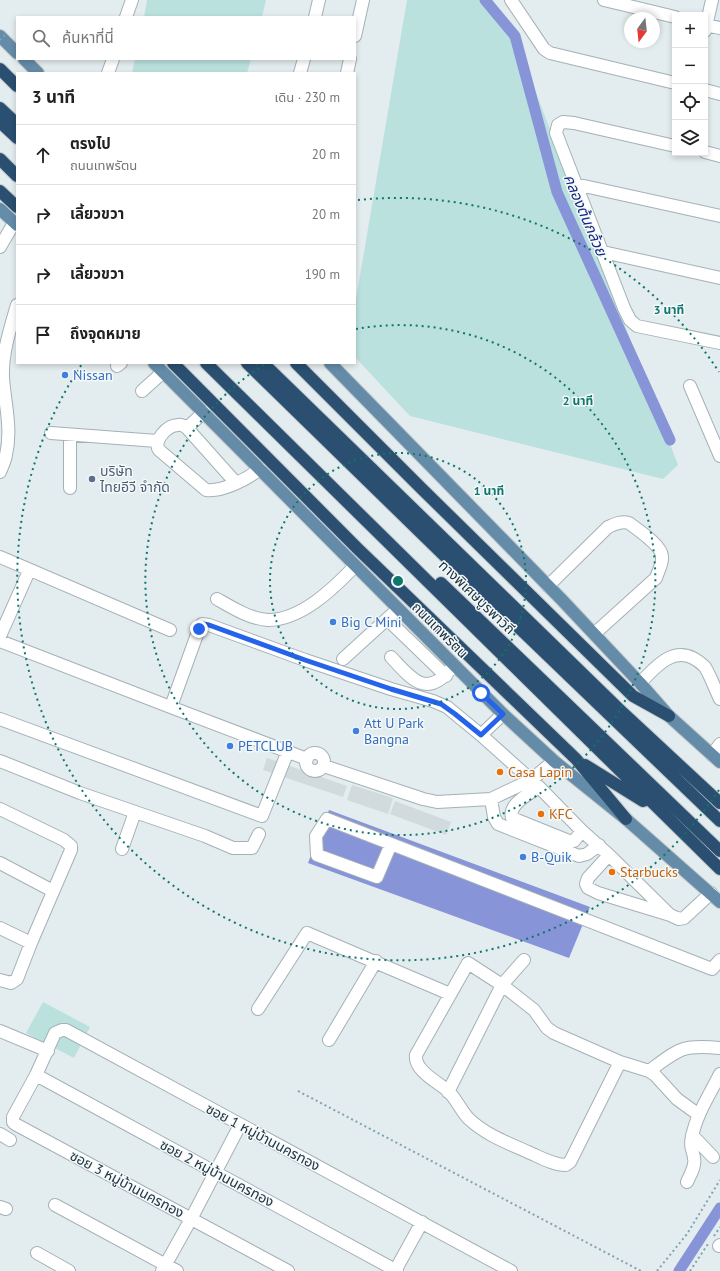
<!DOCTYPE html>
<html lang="th">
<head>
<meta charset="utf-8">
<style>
  body { margin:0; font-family:"PT Sans","Noto Sans Thai",sans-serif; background:#f2f2f2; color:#222 }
  .controls { position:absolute; right:12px; top:12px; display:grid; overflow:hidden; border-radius:0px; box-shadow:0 2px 6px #0003 }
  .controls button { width:36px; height:36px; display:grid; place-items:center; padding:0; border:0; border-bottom:1px solid #e0e0e0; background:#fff; color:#222; font:20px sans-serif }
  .compass { position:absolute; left:624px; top:12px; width:36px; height:36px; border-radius:50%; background:#fff; box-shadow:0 2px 6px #0003; rotate:195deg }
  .stop { position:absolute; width:12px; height:12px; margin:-9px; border:3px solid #2563eb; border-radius:50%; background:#fff }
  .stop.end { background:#2563eb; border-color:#fff; box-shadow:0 1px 4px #0008 }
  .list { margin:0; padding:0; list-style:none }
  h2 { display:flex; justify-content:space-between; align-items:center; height:52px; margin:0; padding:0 16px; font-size:17px }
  h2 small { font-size:13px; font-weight:400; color:#767676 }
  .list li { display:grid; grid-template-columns:26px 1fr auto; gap:12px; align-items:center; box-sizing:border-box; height:60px; padding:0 16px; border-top:1px solid #e0e0e0 }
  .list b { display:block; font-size:15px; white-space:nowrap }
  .list p { margin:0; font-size:13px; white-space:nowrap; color:#767676 }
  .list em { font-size:13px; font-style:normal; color:#767676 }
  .icon { flex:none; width:22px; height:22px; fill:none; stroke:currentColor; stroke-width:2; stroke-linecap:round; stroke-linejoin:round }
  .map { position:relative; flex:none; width:720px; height:1271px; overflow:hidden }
  .search { position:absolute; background:#fff; box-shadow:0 2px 6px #0003; left:16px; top:16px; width:340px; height:44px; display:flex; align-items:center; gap:10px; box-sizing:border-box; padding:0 14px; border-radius:0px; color:#767676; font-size:15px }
  .panel { position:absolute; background:#fff; box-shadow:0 2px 6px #0003; left:16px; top:72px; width:340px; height:292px; border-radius:0px }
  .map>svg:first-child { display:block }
  .built { fill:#d1dbde }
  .green { fill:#bbe1df }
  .water { fill:#8794d8 }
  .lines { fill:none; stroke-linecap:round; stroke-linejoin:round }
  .canal { stroke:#8794d8; stroke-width:11 }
  .minor-casing { stroke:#a5b1b7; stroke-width:14 }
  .major-casing { stroke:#c1c6ca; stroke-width:14 }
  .highway-casing { stroke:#c1c6ca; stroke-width:14 }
  .path { stroke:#81a2b5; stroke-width:2; stroke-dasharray:2 3; stroke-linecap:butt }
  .minor { stroke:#fff; stroke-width:12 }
  .major { stroke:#648ba7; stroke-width:12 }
  .highway { stroke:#2a4f71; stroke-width:12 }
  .path-bridge { stroke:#81a2b5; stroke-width:2; stroke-dasharray:2 3; stroke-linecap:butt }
  .route { stroke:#2563eb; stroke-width:5 }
  .ring { fill:none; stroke:#0f766e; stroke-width:2; stroke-dasharray:2 4 }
  .shop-dot { fill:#3f7fe0; stroke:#f4f9fa; stroke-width:1.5 }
  .service-dot { fill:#5c6f8a; stroke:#f4f9fa; stroke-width:1.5 }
  .food-dot { fill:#e8710a; stroke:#f4f9fa; stroke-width:1.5 }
  .labels { text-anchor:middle; stroke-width:3; stroke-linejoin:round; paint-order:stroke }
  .shop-label { font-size:14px; fill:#366cbe; stroke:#f4f9fa; text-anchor:start }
  .service-label { font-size:14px; fill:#4e5e75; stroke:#f4f9fa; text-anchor:start }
  .street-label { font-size:14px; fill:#213442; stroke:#f4f9fa }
  .food-label { font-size:14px; fill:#c56008; stroke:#f4f9fa; text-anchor:start }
  .water-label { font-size:15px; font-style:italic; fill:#152683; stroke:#f4f9fa }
  .centre { fill:#0f766e; stroke:#f4f9fa; stroke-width:2 }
  .ring-label { font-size:12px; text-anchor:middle; font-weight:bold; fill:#0f766e; stroke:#f4f9fa; stroke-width:3; stroke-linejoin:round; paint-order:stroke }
</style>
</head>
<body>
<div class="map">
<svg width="720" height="1271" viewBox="0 0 720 1271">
  <rect width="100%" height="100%" fill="#e3ecee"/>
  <path class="built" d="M 267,758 L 347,786 L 343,797 L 263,770 Z
    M 352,785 L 393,798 L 388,814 L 347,800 Z
    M 395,801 L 451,822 L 446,835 L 390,814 Z"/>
  <path class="green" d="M 147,0 L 266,0 L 262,17 L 144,17 Z
    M 407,0 L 485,0 L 514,35 L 678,465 L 663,479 L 410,416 L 355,357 L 355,305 Z
    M 135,59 L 251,59 L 247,73 L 132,73 Z
    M 43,1002 L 90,1027 L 74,1058 L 26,1033 Z"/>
  <path class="water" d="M 329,810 L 590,907 L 569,958 L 308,863 Z"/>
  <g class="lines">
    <path class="canal" d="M 485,0 L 515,36 L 557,192 L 670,440
      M 679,1271 L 720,1208"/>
    <defs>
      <path id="minor" d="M 511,0 L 544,49 L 550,53 L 675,83
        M 604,0 L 675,17
        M 126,17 L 132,0
        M 315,17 L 319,0
        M 705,25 L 720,28
        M 705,31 L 712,0
        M 355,36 L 363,0
        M 108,73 L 113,59
        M 300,73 L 304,59
        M 347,73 L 350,59
        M 705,90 L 720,94
        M 675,146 L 574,123 L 563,122 L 558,125 L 556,133 L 624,308 L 630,320 L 637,326 L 720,343
        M 705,152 L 720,156
        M 575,184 L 720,216
        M 0,247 L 14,223
        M 603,252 L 720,278
        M 117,366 L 121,363
        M 690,386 L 720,456
        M 142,391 L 163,372
        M 187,428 L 204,412
        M 51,433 L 157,441
        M 0,472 C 2,467 5,461 6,455 C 12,429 5,404 3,378 C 2,353 10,329 17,305
        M 236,483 L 187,428 C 184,426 181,424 178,425 C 167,425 153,441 159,450 L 206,490 C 223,492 247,479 260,469
        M 70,488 L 70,435
        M 0,557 L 170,630
        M 548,586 L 608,527 C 615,524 621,521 629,523 C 638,530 661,545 662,556 C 663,564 658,571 656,578 L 594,634
        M 217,599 C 231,607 250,619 268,620 C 301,620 333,589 355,566
        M 398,609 L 387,619 L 446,676
        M 0,636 L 29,571
        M 0,641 L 173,708
        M 391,657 C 410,677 425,699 450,670
        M 343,659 L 387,619
        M 640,683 C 654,669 671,647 693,658 C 697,660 702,664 705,667 C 711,677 715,689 720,699
        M 0,719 L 262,816 L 288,751
        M 481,735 L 503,714
        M306 762a9 9 0 1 1 18 0a9 9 0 1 1-18 0Z
        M 712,755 L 720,744
        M 307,759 L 173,708 L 173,701 L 199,629 L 202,624 L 209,625 L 305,660 L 391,689 L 433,701 L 447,707 L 481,735 L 539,787 L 582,831 L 609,855 L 670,915 L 679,919 L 684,918 L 711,893
        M 0,761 L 80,793 L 205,836 L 233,848 L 252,848 L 259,834
        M 324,766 L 423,799 L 437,802 L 491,799 L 531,780 L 554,761
        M 539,787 C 529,794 508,804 512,818 L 569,841 L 574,841 L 582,831
        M 491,799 L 494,817 L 498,824 L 579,856 L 587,854 L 599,845
        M 0,809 L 64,840 L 71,846 L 71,850 L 31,943 L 17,979 L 11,983 L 0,980
        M 391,844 L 377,877 L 317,855 L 316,836 L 327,819 L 712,969 L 720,960
        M 122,849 L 135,812
        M 609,855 L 588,878 L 586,884 L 588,888 L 598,893 L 667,914
        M 0,863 L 53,891
        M 0,928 L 31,943
        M 524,960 L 502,985 L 534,1010 L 547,1028 L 554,1033 L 620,1062 L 649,1071 L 655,1075 L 677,1099 L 699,1115
        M 258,1009 L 307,933 L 450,994
        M 0,1031 L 48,1051
        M 329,1040 L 376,961
        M 649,1071 C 679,1049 682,1044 720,1048
        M 36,1075 L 397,1271
        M 448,1092 L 502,985 L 468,963 L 416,1055 C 414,1070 436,1081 447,1090 C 456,1098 461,1111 469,1119 C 486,1135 508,1143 528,1152 C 540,1157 553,1165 566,1165 L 570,1162 L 620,1062
        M 0,1134 L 10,1140
        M 692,1135 L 713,1157
        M 687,1182 C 690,1175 696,1166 694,1158 C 693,1149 689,1147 692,1137 C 696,1115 710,1094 720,1074
        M 55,1205 L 177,1271
        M 0,1207 L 6,1209
        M 719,1246 L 720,1245
        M 37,1253 L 69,1271
        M 162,1271 L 191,1219 L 240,1125
        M 288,1271 L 15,1124 L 13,1122 L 13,1117 L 36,1075 L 55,1033 L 62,1030 L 66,1030 L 511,1271
        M 395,1271 L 422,1222"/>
      <path id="major" d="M 0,36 L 17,53
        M 24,59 L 38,73
        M 0,209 L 17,225
        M 154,363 L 503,714 L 554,761 L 626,819 L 720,902
        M 330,363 L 562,600 L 640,683 L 669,716 L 720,762"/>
      <path id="highway" d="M 0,69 L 17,86
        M 0,108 L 17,124
        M 0,122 L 17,138
        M 0,159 L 17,176
        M 0,191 L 17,207
        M 173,363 L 358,549 L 576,759 L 626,819
        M 206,363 L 720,869
        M 247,363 L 458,569 L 720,821
        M 263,363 L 623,713 L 720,803
        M 296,363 L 421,488 L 633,696 L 669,716
        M 441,583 L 720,851
        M 585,765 L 643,801"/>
    </defs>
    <use href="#minor" class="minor-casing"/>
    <use href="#major" class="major-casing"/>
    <use href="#highway" class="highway-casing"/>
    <path class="path" d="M 298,1091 L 641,1271
      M 714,1236 L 720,1227
      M 657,1271 L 687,1234 L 720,1180
      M 690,1271 L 708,1244"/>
    <use href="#minor" class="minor"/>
    <use href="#major" class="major"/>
    <use href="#highway" class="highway"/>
    <path class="path-bridge" d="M 0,40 L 6,34"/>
  </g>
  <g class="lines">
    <path class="route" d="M 199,629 L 203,624 L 209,625 L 305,660 L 391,689 L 441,704 L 455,714 L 481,735 L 503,714 L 481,693"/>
  </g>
  <g class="ring">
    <circle cx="398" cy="581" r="128"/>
    <path d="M356 329A255 255 0 1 1 265 364"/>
    <path d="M719 790A383 383 0 1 1 82 364M358 200A383 383 0 0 1 719 372"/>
  </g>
  <g class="shop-dot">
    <circle cx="65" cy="375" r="4"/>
    <circle cx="333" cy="622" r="4"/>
    <circle cx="356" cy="731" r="4"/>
    <circle cx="230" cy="746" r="4"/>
    <circle cx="523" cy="857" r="4"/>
  </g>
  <circle class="service-dot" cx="92" cy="479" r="4"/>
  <g class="food-dot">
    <circle cx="500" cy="772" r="4"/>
    <circle cx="541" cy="814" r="4"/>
    <circle cx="612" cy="872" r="4"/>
  </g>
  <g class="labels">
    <g class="shop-label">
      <text x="73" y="380">Nissan</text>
      <text x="341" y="627">Big C Mini</text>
      <text x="364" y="728">Att U Park<tspan x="364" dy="16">Bangna</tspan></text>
      <text x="238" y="751">PETCLUB</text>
      <text x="531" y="862">B-Quik</text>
    </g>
    <g class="service-label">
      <text x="100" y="476">บริษัท<tspan x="100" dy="16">ไทยอีวี จำกัด</tspan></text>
    </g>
    <g class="street-label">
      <text transform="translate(477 597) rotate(44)" y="5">ทางพิเศษบูรพาวิถี</text>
      <text transform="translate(440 630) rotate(45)" y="5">ถนนเทพรัตน</text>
      <text transform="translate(263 1137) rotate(28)" y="5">ซอย 1 หมู่บ้านนครทอง</text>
      <text transform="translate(217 1173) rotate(28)" y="5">ซอย 2 หมู่บ้านนครทอง</text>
      <text transform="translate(127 1184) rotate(28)" y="5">ซอย 3 หมู่บ้านนครทอง</text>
    </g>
    <g class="food-label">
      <text x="508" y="777">Casa Lapin</text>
      <text x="549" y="819">KFC</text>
      <text x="620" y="877">Starbucks</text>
    </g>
    <g class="water-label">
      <text transform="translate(585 215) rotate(67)" y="5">คลองต้นกล้วย</text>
    </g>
  </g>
  <circle cx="398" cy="581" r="6" class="centre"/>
  <g class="ring-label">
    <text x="669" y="314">3 นาที</text>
    <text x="578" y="405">2 นาที</text>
    <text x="489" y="495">1 นาที</text>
  </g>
</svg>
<div class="controls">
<button>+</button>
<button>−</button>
<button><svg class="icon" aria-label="locate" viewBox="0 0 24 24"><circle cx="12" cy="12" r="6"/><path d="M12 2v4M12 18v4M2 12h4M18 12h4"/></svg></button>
<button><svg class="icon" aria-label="layers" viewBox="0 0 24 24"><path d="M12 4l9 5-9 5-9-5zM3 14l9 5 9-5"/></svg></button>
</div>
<svg class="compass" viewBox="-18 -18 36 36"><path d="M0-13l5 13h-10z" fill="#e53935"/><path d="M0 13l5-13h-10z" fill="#767676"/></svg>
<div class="stop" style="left:481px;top:693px"></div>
<div class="stop end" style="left:199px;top:629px"></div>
<div class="search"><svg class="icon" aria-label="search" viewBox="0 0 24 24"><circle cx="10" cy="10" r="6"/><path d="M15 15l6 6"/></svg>ค้นหาที่นี่</div>
<section class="panel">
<h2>3 นาที<small>เดิน · 230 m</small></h2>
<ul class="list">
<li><svg class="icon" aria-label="ahead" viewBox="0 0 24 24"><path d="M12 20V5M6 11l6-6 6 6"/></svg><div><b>ตรงไป</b><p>ถนนเทพรัตน</p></div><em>20 m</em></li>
<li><svg class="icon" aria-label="right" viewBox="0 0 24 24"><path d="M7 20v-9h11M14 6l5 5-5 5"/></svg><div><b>เลี้ยวขวา</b></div><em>20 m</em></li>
<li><svg class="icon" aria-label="right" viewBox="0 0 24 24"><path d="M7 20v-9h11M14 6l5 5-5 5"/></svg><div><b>เลี้ยวขวา</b></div><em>190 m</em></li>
<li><svg class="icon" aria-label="arrive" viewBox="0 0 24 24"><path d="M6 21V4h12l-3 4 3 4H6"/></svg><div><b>ถึงจุดหมาย</b></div></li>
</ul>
</section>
</div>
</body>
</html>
